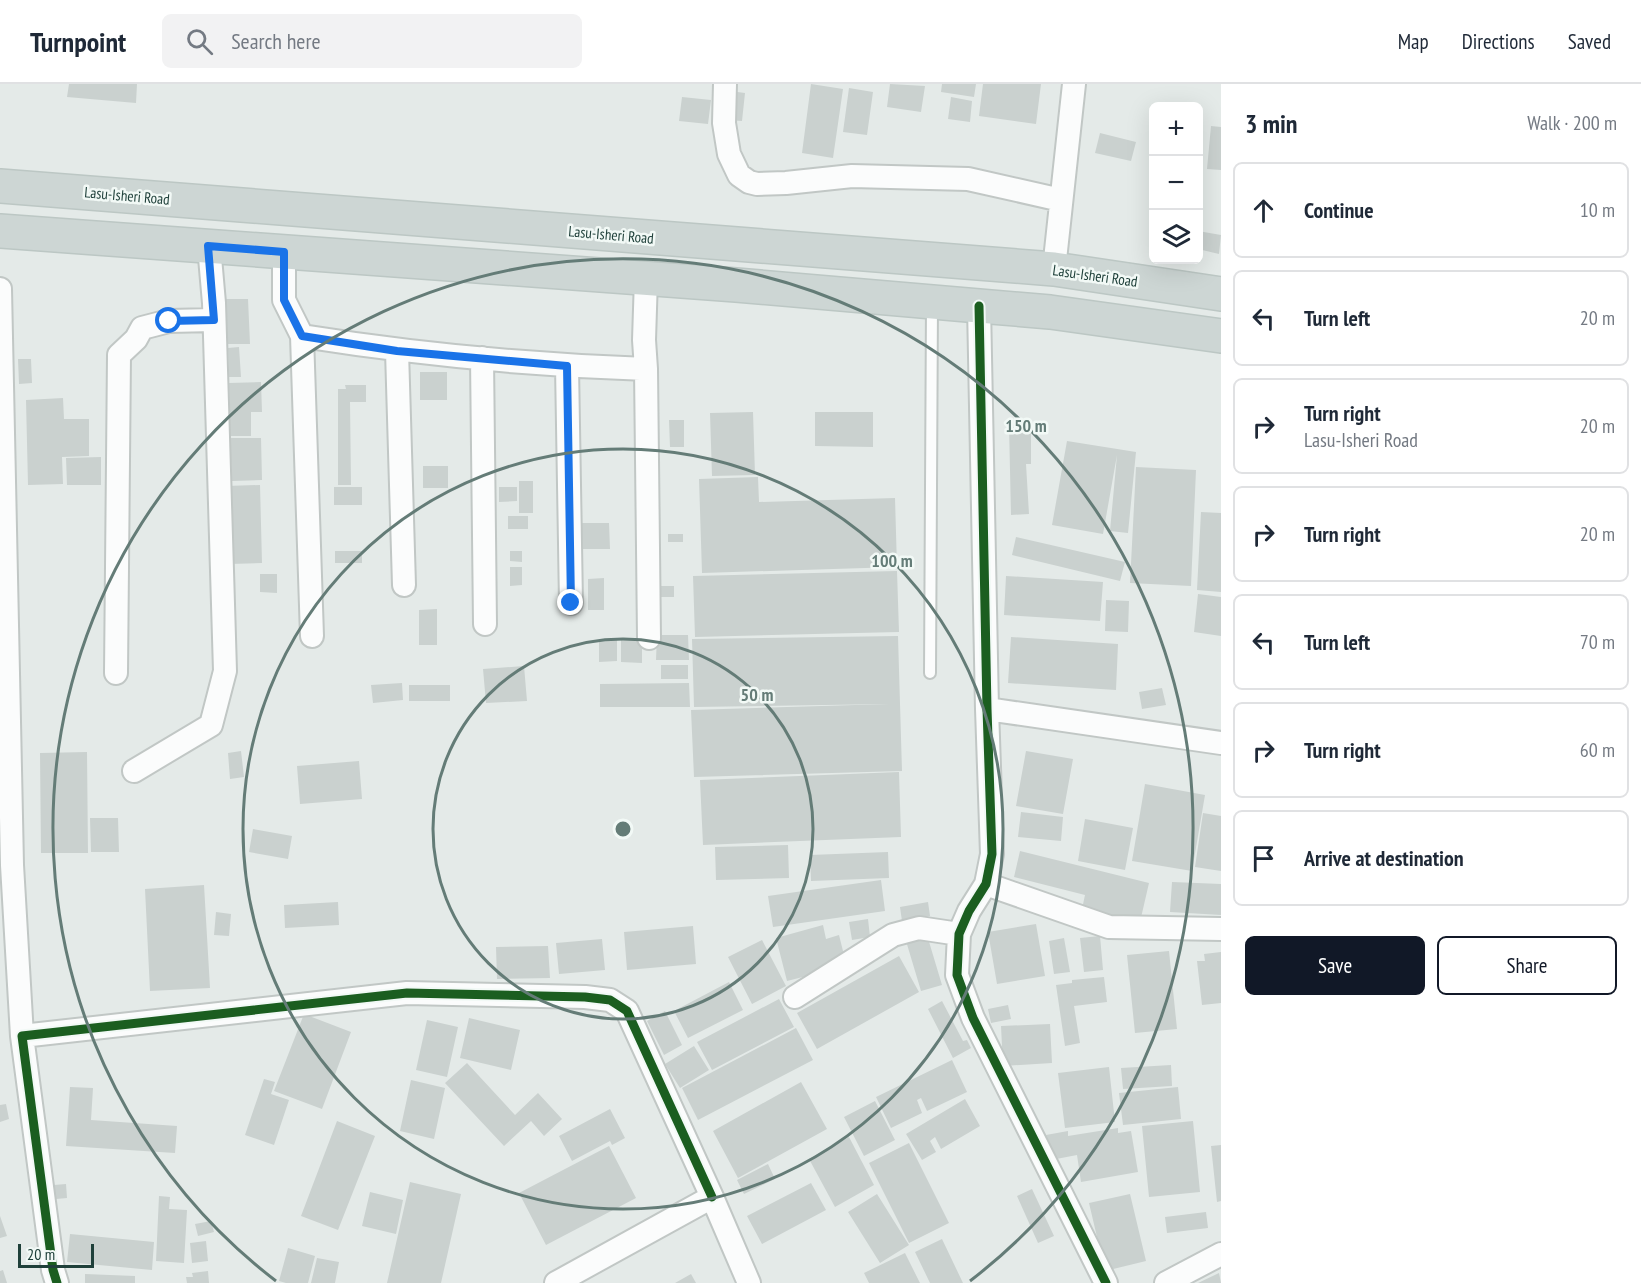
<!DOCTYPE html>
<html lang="en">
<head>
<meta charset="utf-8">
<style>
  body { margin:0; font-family:"PT Sans Narrow",sans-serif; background:#f2f2f3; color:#1f2937 }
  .controls { position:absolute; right:18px; top:18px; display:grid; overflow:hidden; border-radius:9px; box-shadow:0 6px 24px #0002 }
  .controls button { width:54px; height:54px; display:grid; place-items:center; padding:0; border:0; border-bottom:2px solid #e0e1e3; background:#fff; color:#1f2937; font:30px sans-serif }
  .scale { position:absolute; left:18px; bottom:15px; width:76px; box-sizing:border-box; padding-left:6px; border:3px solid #1f403a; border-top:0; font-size:16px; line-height:21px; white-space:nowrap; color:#1f403a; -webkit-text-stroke:4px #f2f9f6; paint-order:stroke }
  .stop { position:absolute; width:18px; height:18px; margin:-14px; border:4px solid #1a73e8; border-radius:50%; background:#fff }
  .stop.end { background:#1a73e8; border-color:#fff; box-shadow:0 2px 6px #0008 }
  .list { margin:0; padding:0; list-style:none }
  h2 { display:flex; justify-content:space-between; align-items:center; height:78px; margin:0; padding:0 24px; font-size:26px }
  h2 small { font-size:20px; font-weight:400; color:#747a83 }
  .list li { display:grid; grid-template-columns:39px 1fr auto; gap:18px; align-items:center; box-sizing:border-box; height:96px; margin:0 12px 12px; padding:0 12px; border:2px solid #e0e1e3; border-radius:9px }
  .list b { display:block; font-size:22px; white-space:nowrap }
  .list p { margin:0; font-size:20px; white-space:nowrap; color:#747a83 }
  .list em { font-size:20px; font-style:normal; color:#747a83 }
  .actions { display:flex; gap:12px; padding:18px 24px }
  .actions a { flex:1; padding:14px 0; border:2px solid #111827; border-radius:9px; text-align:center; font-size:21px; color:#111827 }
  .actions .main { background:#111827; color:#fff }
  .icon { flex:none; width:33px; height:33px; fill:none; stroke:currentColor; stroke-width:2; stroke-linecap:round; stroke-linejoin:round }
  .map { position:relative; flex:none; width:1221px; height:1199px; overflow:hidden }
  header { display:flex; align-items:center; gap:36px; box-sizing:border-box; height:84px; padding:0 30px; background:#fff; border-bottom:2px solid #e0e1e3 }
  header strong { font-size:28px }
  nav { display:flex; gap:33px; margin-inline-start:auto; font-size:21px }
  .search { width:420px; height:54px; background:#f2f2f3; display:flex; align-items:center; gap:15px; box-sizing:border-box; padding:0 21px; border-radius:9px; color:#747a83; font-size:22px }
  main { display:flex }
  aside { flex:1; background:#fff }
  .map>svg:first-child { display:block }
  .building { fill:#cad1cf }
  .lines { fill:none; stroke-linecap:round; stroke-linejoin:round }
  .service-casing { stroke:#c1c7c5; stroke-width:14 }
  .minor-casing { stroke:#c1c7c5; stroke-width:26 }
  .primary-casing { stroke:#bcc7c4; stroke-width:36 }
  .service { stroke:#fbfcfc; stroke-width:10 }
  .minor { stroke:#fbfcfc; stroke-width:22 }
  .primary { stroke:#cdd6d4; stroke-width:33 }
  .cycleway-casing { stroke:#f2f9f6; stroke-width:13 }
  .cycleway { stroke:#1b5e20; stroke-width:9 }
  .route { stroke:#1a73e8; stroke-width:8 }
  .ring { fill:none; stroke:#647c77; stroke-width:3 }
  .labels { text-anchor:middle; stroke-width:5; stroke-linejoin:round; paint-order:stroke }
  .street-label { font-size:15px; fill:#1f403a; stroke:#f2f9f6 }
  .centre { fill:#647c77; stroke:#f2f9f6; stroke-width:3 }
  .ring-label { font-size:18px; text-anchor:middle; font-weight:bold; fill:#647c77; stroke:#f2f9f6; stroke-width:5; stroke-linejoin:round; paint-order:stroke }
</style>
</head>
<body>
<header>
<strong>Turnpoint</strong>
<div class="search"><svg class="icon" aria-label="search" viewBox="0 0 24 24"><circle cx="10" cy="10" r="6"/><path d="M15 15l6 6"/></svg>Search here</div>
<nav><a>Map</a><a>Directions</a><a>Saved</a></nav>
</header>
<main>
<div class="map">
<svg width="1221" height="1199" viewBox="0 0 1221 1199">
  <rect width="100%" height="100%" fill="#e4eae8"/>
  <path class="building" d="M 69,0 L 137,0 L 136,19 L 67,13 Z
    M 811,0 L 843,5 L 833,74 L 802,69 Z
    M 890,0 L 925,2 L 921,28 L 887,23 Z
    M 942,0 L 976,0 L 974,13 L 941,8 Z
    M 983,0 L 1041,0 L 1036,40 L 979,32 Z
    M 849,4 L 873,8 L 867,51 L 843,48 Z
    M 730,7 L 745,9 L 742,37 L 726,36 Z
    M 682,13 L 711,16 L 708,40 L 679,37 Z
    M 951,13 L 972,17 L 970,38 L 948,35 Z
    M 1211,42 L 1221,43 L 1221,86 L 1207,85 Z
    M 1100,49 L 1136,58 L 1131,77 L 1095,69 Z
    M 1198,147 L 1221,151 L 1219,170 L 1198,165 Z
    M 225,215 L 248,215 L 250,260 L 226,260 Z
    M 239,263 L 241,293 L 229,293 L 228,264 Z
    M 18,275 L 31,275 L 32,299 L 19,300 Z
    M 420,288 L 447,288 L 447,316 L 420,316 Z
    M 261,298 L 262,328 L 251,328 L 251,352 L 230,352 L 229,299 Z
    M 345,301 L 366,301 L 366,318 L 350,318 L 351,401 L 338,401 L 338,305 L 346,305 Z
    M 63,314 L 64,335 L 89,335 L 89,372 L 62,373 L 63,400 L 28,401 L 26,316 Z
    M 753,328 L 755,391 L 712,392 L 710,329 Z
    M 815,328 L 873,328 L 873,363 L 815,362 Z
    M 669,336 L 684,336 L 684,363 L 670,363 Z
    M 1009,341 L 1031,341 L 1031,380 L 1026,380 L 1029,430 L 1011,431 Z
    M 230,354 L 261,354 L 262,396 L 232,397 Z
    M 1067,357 L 1136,368 L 1128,449 L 1110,447 L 1117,371 L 1103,450 L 1052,441 Z
    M 101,373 L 101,401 L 67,401 L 66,374 Z
    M 423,382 L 448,382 L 448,404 L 423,404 Z
    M 1136,383 L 1196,386 L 1191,502 L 1130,499 Z
    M 758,393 L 759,418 L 895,414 L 897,483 L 702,489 L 699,395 Z
    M 519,397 L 533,397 L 533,429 L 519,429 Z
    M 260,401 L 262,479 L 229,480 L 226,402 Z
    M 334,403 L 362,403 L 362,421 L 334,421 Z
    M 499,403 L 517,403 L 517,417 L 499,418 Z
    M 1201,428 L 1221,429 L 1221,508 L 1197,506 Z
    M 508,432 L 528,432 L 528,445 L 508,445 Z
    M 580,439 L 609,439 L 610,465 L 580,465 Z
    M 668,450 L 683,450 L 683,458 L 668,458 Z
    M 1016,453 L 1125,478 L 1120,497 L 1012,471 Z
    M 335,467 L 362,467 L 362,479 L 335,479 Z
    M 510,467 L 522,467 L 522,478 L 510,477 Z
    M 510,483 L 522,483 L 522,501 L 510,502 Z
    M 897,487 L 899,548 L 695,553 L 693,492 Z
    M 260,490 L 277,490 L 277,509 L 260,508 Z
    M 1006,492 L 1103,498 L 1100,537 L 1004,531 Z
    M 604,494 L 604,526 L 588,526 L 588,495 Z
    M 658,502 L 674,502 L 674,513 L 658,513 Z
    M 1198,510 L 1221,513 L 1221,552 L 1194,548 Z
    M 1106,516 L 1129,517 L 1128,548 L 1105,547 Z
    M 437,525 L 437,561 L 419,561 L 419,526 Z
    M 657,551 L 688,551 L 689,576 L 656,576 Z
    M 898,552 L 902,687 L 694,693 L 691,626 L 889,620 L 694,623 L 692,555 Z
    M 1011,553 L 1118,560 L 1116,606 L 1008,599 Z
    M 599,555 L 617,555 L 617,577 L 599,578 Z
    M 621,556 L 642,556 L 642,579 L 621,578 Z
    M 661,581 L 688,581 L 688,595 L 661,595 Z
    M 524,582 L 527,617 L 486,619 L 483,585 Z
    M 402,599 L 403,616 L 373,619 L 371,601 Z
    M 689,599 L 690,623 L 600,623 L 600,600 Z
    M 409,601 L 450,601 L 450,617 L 409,617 Z
    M 1162,604 L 1166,621 L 1142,625 L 1139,608 Z
    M 241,667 L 244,693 L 230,695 L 228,669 Z
    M 1026,667 L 1073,675 L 1063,730 L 1016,722 Z
    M 87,668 L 88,769 L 41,769 L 40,669 Z
    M 359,677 L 362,715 L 300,720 L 297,682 Z
    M 899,688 L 901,753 L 703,761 L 700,696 Z
    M 1145,700 L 1205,711 L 1192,787 L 1132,777 Z
    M 1021,728 L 1063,733 L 1061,757 L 1018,753 Z
    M 1203,729 L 1221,732 L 1221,787 L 1195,783 Z
    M 90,734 L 118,734 L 119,768 L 91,768 Z
    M 1085,735 L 1133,744 L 1125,786 L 1078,777 Z
    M 253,745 L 292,752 L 288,775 L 249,768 Z
    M 788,761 L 789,794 L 716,796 L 715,763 Z
    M 1020,767 L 1149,799 L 1140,838 L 1082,825 L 1085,811 L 1014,793 Z
    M 888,768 L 889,794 L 811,797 L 810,771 Z
    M 881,796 L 885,827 L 773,843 L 768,812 Z
    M 1172,798 L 1221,800 L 1221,831 L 1170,828 Z
    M 204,801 L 210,904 L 150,907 L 145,805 Z
    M 338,818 L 339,841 L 285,844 L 284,821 Z
    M 928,818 L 930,832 L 902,837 L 900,823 Z
    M 216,828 L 231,830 L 229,852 L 214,851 Z
    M 868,835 L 870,853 L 852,856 L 849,838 Z
    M 1036,840 L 1045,892 L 997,900 L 988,848 Z
    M 823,841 L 826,855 L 839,851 L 845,875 L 834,885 L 787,897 L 776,854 Z
    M 693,842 L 696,880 L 627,886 L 624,848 Z
    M 927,851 L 942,901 L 921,907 L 906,857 Z
    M 1100,852 L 1103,886 L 1084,888 L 1080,854 Z
    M 1064,854 L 1070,888 L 1054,890 L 1049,857 Z
    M 602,855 L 605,886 L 559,890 L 556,859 Z
    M 762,856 L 786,902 L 752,920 L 728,873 Z
    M 548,862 L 550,894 L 497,895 L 496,863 Z
    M 1169,867 L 1177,945 L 1135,949 L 1127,871 Z
    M 1221,868 L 1221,919 L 1202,921 L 1197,877 L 1205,877 L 1204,870 Z
    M 899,872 L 919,908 L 817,965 L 797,929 Z
    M 1104,893 L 1107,918 L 1074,922 L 1080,959 L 1065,962 L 1056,901 L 1072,899 L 1072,896 Z
    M 729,898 L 743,926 L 688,954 L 674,927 Z
    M 779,915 L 794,943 L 712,986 L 697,958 Z
    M 942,917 L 963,957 L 967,956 L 971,964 L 953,974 L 928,925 Z
    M 1008,921 L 1011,935 L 991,939 L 988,925 Z
    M 665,927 L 682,961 L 664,971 L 647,937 Z
    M 304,930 L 351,948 L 322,1025 L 274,1007 Z
    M 469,934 L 520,946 L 511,986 L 460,974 Z
    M 427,936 L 458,943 L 447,993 L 416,986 Z
    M 1050,940 L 1052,979 L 1003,982 L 1001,942 Z
    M 796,944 L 813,976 L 698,1036 L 682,1004 Z
    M 694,962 L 709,986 L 680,1004 L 665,980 Z
    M 952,976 L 967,1008 L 927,1027 L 921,1014 L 917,1016 L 922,1029 L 891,1044 L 876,1013 Z
    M 467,979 L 515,1031 L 538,1009 L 562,1035 L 544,1052 L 531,1037 L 504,1062 L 445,999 Z
    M 1171,981 L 1172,1002 L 1123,1005 L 1121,984 Z
    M 1109,983 L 1115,1038 L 1065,1044 L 1058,989 Z
    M 264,995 L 275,998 L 271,1010 L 289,1016 L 274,1061 L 245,1051 Z
    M 411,996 L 445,1004 L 434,1055 L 400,1047 Z
    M 801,998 L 827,1045 L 738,1094 L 713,1047 Z
    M 70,1003 L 93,1004 L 91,1036 L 177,1042 L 175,1069 L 66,1062 Z
    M 1178,1003 L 1181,1035 L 1123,1041 L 1119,1009 Z
    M 965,1015 L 980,1042 L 941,1065 L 935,1053 L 930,1057 L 936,1068 L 922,1076 L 906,1050 Z
    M 875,1017 L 895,1056 L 864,1072 L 844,1033 Z
    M 6,1020 L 9,1035 L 0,1038 L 0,1021 Z
    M 610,1025 L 625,1054 L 612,1061 L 610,1057 L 572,1077 L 559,1052 Z
    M 337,1037 L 375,1052 L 338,1146 L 301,1132 Z
    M 1193,1037 L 1200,1108 L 1149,1113 L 1142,1042 Z
    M 1118,1044 L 1118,1049 L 1131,1047 L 1138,1088 L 1081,1098 L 1077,1071 L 1051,1076 L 1046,1051 L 1068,1047 L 1068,1052 Z
    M 849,1053 L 874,1101 L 835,1123 L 809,1075 Z
    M 909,1059 L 949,1139 L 909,1159 L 869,1079 Z
    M 1221,1061 L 1221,1117 L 1217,1118 L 1211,1062 Z
    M 609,1062 L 636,1114 L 546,1161 L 519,1109 Z
    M 768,1080 L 775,1095 L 744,1110 L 737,1096 Z
    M 410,1098 L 461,1110 L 441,1199 L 387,1199 Z
    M 811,1099 L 826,1126 L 762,1160 L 747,1132 Z
    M 66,1100 L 67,1114 L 56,1115 L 54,1101 Z
    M 1032,1105 L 1054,1152 L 1038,1159 L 1017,1112 Z
    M 370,1108 L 403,1116 L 396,1150 L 362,1142 Z
    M 877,1110 L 909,1161 L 880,1179 L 848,1128 Z
    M 1130,1110 L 1146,1177 L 1105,1187 L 1089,1119 Z
    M 159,1112 L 170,1113 L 169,1125 L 187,1126 L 184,1179 L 156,1177 Z
    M 1206,1128 L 1208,1144 L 1167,1149 L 1165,1133 Z
    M 0,1132 L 7,1152 L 0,1154 Z
    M 211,1137 L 214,1148 L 198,1152 L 195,1140 Z
    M 70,1150 L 154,1158 L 152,1186 L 67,1178 Z
    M 942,1155 L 963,1199 L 930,1199 L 915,1168 Z
    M 206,1157 L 208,1177 L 192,1179 L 190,1159 Z
    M 288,1164 L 315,1172 L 308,1199 L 286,1199 L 279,1197 Z
    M 905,1169 L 920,1199 L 869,1199 L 864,1189 Z
    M 317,1174 L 339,1178 L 335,1199 L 311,1199 Z
    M 3,1186 L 7,1199 L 0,1199 L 0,1187 Z
    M 208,1187 L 209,1199 L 187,1199 L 186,1193 L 193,1193 L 192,1189 Z
    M 1219,1189 L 1221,1199 L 1198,1199 Z
    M 85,1190 L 135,1192 L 135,1199 L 85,1199 Z
    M 691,1190 L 696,1199 L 675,1199 Z"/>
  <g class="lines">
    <defs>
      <path id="service" d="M 930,589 L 932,220"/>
      <path id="minor" d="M 725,0 L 724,39 L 729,70 L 739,91 L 749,98 L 757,100 L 786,99 L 852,92 L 968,95 L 1061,116
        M 284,168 L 284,216 L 302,252 C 416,270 530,281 646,285 L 644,256 L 646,194
        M 1054,185 L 1074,0
        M 0,205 L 12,781 L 22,952
        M 979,222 L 987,625 L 992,770 L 986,800 L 969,827 L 959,850 L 957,891 L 973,934 L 1106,1199
        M 302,252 L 312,552
        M 397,267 L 404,501
        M 482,274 L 485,540
        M 567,282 L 571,519
        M 646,285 L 649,554
        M 116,589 L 119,271 L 136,255 L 142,244 L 169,237 L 214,236
        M 987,625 L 1221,659
        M 134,687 L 211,641 L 225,587 L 214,219 L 209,162
        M 986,800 L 1109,843 L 1221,845
        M 795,913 L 893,851 L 919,844 L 959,850
        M 57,1199 L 53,1186 L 22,952 L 407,909 L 585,913 L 610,916 L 627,927 L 712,1113
        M 556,1199 L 712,1113 L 749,1199
        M 1166,1199 L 1221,1170"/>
      <path id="primary" d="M 0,102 L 1054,185 L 1221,210
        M 0,147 L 736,201 L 979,222 L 1050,228 L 1221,252"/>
    </defs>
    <use href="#service" class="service-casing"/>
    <use href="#minor" class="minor-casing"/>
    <use href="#primary" class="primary-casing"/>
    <use href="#service" class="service"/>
    <use href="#minor" class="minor"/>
    <use href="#primary" class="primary"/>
    <defs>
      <path id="cycleway" d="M 979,222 L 987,625 L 992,770 L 986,800 L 969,827 L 959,850 L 957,891 L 973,934 L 1106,1199
        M 57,1199 L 53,1186 L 22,952 L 407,909 L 585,913 L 610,916 L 627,927 L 712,1113"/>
    </defs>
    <use href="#cycleway" class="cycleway-casing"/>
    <use href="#cycleway" class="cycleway"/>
  </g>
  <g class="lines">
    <path class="route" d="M 169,237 L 214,236 L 208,162 L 284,168 L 284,216 L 302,252 L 397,267 L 567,282 L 571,519"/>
  </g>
  <g class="ring">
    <circle cx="623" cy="745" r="190"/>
    <circle cx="623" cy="745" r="380"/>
    <path d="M276 1197A570 570 0 1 1 970 1197"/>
  </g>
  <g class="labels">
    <g class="street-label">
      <text transform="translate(127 112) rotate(5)" y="5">Lasu-Isheri Road</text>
      <text transform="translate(611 151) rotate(5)" y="5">Lasu-Isheri Road</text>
      <text transform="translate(1095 192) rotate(8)" y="5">Lasu-Isheri Road</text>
    </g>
  </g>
  <circle cx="623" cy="745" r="9" class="centre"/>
  <g class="ring-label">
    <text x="1026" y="348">150 m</text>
    <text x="892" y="483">100 m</text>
    <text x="757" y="617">50 m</text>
  </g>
</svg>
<div class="controls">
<button>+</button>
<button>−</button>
<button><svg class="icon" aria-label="layers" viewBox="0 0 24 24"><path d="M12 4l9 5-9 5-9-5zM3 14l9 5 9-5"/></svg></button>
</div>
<div class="scale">20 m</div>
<div class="stop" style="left:169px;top:237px"></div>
<div class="stop end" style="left:571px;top:519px"></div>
</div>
<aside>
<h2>3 min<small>Walk · 200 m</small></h2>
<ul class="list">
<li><svg class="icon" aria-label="ahead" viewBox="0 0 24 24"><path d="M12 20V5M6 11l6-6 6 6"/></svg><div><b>Continue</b></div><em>10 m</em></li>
<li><svg class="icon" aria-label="left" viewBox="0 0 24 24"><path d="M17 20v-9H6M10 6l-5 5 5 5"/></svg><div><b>Turn left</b></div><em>20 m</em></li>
<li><svg class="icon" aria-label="right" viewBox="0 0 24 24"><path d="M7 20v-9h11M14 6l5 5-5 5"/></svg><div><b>Turn right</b><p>Lasu-Isheri Road</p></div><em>20 m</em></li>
<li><svg class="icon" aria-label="right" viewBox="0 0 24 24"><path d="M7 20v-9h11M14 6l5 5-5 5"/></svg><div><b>Turn right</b></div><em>20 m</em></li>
<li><svg class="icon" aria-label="left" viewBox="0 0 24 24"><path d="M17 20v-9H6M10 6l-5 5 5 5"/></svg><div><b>Turn left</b></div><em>70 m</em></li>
<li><svg class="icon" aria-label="right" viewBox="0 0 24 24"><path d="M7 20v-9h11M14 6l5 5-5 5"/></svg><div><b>Turn right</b></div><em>60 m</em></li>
<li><svg class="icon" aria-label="arrive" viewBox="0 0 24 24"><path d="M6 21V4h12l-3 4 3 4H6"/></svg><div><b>Arrive at destination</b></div></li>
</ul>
<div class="actions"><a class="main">Save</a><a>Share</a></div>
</aside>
</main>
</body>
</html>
